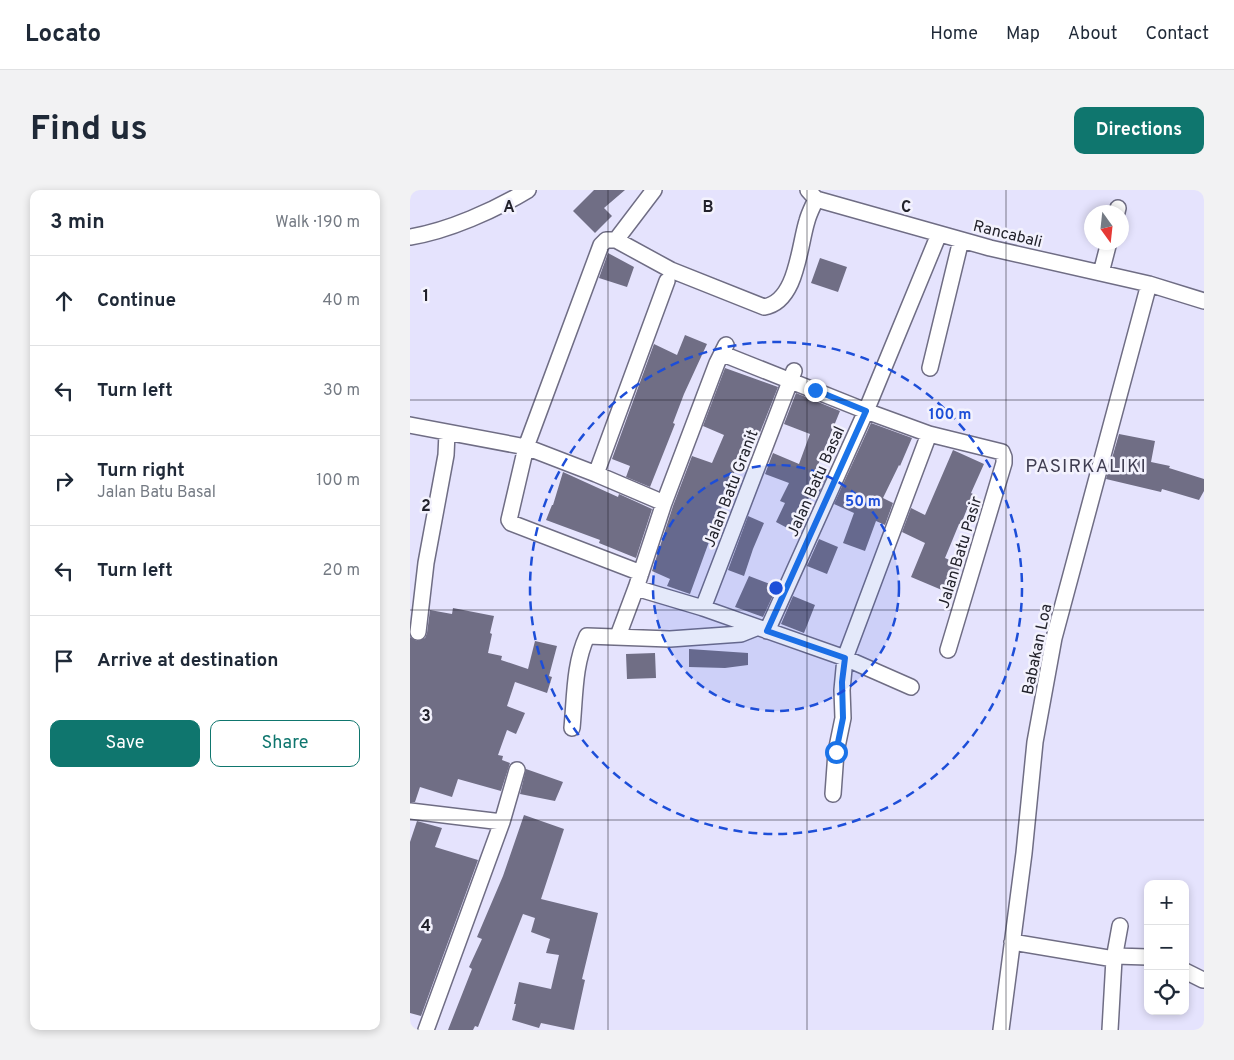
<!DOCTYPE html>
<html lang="en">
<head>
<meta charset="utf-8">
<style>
  body { margin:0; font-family:Overpass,sans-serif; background:#f2f2f3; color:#1f2937 }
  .controls { position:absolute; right:15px; bottom:15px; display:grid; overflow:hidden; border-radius:10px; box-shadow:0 2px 8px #0003 }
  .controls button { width:45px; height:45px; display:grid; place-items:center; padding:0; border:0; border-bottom:1px solid #e0e1e3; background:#fff; color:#1f2937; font:25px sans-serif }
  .compass { position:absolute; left:674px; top:15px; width:45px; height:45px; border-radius:50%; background:#fff; box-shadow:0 2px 8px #0003; rotate:165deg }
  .stop { position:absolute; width:15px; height:15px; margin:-11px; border:4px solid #1a73e8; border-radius:50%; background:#fff }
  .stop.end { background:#1a73e8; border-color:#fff; box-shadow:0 1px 5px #0008 }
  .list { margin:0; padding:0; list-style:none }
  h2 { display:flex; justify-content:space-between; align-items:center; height:65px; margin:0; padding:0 20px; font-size:21px }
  h2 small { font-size:16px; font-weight:400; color:#747a83 }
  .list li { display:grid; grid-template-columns:32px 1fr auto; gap:15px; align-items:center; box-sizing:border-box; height:90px; padding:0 20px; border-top:1px solid #e0e1e3 }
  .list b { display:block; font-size:19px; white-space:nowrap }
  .list p { margin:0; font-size:16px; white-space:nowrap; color:#747a83 }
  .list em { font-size:16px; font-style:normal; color:#747a83 }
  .actions { display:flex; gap:10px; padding:15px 20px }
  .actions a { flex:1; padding:11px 0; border:1px solid #0f766e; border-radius:10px; text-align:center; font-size:18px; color:#0f766e }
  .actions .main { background:#0f766e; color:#fff }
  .icon { flex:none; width:28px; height:28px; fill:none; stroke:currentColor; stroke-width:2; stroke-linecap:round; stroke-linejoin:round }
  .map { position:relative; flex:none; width:794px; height:840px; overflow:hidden; border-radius:10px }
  header { display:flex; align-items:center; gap:30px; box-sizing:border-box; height:70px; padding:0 25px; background:#fff; border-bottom:1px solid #e0e1e3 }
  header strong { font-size:24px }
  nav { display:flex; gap:28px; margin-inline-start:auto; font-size:18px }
  .intro { display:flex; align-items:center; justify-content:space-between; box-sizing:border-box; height:120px; padding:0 30px }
  h1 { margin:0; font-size:35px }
  .button { padding:12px 22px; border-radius:10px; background:#0f766e; color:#fff; font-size:18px; font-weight:700 }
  main { display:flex; gap:30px; padding:0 30px }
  aside { flex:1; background:#fff; border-radius:10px; box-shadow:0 2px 8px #0003 }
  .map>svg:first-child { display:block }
  .building { fill:#706e85 }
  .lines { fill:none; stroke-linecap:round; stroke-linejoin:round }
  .minor-casing { stroke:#6f6d84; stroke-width:18 }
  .minor { stroke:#fff; stroke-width:15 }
  .route { stroke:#1a73e8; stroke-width:6 }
  .grid { fill:none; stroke:#22222b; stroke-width:1; stroke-opacity:0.55 }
  .ring { fill:none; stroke:#1d4ed8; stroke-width:2.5; stroke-dasharray:9 6 }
  .labels { text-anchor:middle; stroke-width:5; stroke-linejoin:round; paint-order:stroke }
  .street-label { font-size:16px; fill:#22222b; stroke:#f3f2fd }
  .quarter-label { font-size:19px; letter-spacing:1px; fill:#403e52; stroke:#f3f2fd }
  .grid-label { font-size:16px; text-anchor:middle; font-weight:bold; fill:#22222b; stroke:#f3f2fd; stroke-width:5; stroke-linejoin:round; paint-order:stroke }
  .centre { fill:#1d4ed8; stroke:#f3f2fd; stroke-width:2.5 }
  .ring-label { font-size:15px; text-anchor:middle; font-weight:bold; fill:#1d4ed8; stroke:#f3f2fd; stroke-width:5; stroke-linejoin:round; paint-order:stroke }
</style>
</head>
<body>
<header>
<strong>Locato</strong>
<nav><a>Home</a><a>Map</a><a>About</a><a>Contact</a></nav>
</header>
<div class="intro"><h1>Find us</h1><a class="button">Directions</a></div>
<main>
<aside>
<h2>3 min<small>Walk · 190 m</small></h2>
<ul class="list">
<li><svg class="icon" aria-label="ahead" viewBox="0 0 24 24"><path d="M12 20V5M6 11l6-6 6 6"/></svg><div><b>Continue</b></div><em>40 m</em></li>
<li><svg class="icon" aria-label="left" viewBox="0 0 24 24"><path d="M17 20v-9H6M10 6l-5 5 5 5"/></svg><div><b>Turn left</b></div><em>30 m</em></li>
<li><svg class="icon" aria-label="right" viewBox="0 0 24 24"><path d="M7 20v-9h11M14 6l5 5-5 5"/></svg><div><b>Turn right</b><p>Jalan Batu Basal</p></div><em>100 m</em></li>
<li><svg class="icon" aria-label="left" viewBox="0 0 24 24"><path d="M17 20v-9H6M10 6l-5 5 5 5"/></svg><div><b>Turn left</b></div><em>20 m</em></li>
<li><svg class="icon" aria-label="arrive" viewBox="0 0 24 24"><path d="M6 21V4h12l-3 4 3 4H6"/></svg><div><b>Arrive at destination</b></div></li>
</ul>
<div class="actions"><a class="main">Save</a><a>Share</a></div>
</aside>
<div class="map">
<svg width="794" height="840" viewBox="0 0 794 840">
  <rect width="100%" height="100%" fill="#e5e3fd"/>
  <path class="building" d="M 184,0 L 215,0 L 194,18 L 202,26 L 185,43 L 163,21 Z
    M 198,63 L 224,77 L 217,97 L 189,88 Z
    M 410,68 L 437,77 L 428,102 L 401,93 Z
    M 275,145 L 297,154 L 274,204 L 263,233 L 265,234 L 240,297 L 216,287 L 220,276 L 202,269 L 244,154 L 267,165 Z
    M 315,178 L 368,197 L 347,250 L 341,248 L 329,276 L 327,275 L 280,404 L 257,396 L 260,389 L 242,381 L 263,316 L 282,266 L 302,273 L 314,245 L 293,236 Z
    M 386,203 L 430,221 L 406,280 L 417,286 L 407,307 L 403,305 L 401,309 L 399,308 L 383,341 L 366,332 L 375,313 L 370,311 L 379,293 L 355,284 L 363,263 L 389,274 L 400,244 L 374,234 Z
    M 461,233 L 502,248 L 490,276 L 489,275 L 473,308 L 483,313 L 475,335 L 466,331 L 455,361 L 433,353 L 444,323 L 424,314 Z
    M 709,244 L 745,251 L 741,272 L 760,276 L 759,278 L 794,289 L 794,301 L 789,310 L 752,299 L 751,302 L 696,289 Z
    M 543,260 L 574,274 L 561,303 L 563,304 L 551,334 L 549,334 L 535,368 L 551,375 L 539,403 L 501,387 L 515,353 L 492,342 L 501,318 L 515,325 Z
    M 153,282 L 208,307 L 209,304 L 242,319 L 226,368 L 189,353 L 190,350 L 136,330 L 142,315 L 143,315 Z
    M 338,326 L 354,333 L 343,359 L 334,386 L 318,380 Z
    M 409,349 L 428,357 L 417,384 L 397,376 Z
    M 339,386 L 360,394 L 359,396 L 366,399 L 353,427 L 325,417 Z
    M 383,406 L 405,415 L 394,443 L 371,434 Z
    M 43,418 L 84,426 L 80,443 L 82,444 L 78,463 L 92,466 L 91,470 L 118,479 L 125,451 L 147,456 L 139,486 L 142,487 L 137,503 L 105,492 L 97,516 L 115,523 L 106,544 L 97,540 L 88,565 L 93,566 L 92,570 L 100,573 L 91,601 L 48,589 L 42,607 L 10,597 L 5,612 L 0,612 L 0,447 L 7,451 L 15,448 L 17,443 L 20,420 L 42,424 Z
    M 279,459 L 338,463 L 338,475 L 315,478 L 279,477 Z
    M 245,463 L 246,488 L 217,489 L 216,464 Z
    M 116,579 L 153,592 L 145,611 L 110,604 Z
    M 114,625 L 154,639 L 131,709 L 188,723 L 172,789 L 175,790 L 164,840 L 131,833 L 129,838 L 102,830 L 106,814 L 104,814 L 109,792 L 141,799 L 149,765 L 136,763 L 140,749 L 121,742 L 125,728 L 113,724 L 68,837 L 65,836 L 63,840 L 38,840 L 62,779 L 59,777 L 72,749 L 67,747 L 93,686 Z
    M 7,631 L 32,638 L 25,657 L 68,670 L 11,826 L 0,823 L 0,652 Z"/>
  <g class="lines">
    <defs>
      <path id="minor" d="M 398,0 L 406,9 L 580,58 L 739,94 L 794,111
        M 707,22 L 708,18
        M 0,47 C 38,41 85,20 118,0
        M 206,50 L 244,0
        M 691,83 L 699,52
        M 313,164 L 456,221 L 519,244 L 592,262 L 594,267 L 594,273 L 538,460
        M 520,178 L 551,50
        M 0,235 L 116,257 L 186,284 L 254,313
        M 186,284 L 257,91
        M 231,383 L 101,333 L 99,330 L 116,257 L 191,55 L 196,50 L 206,50 L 261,80 L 354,117 C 387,112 389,56 397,31 C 399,23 403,16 406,9
        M 226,398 L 293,418 L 435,468 L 519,244
        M 293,418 L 384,181
        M 357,441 L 456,221 L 529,44
        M 8,442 L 16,373 L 36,265 L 37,243
        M 208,446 L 226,398 L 254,313 L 307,173 L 316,155
        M 162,538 C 165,507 164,474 177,446 L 260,449 L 331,444 L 346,438
        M 423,604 L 426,562 L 433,528 L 432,500 L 435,468 L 501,497
        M 0,621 L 92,632
        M 602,752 L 704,769
        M 705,766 L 738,767
        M 775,781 L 793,790
        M 16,840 L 92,632 L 107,580
        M 591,840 L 614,663 L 625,552 L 644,448 L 739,94
        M 700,840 L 704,769 L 710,736"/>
    </defs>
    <use href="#minor" class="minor-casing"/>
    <use href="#minor" class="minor"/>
  </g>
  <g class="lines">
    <path class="route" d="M 405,200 L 456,221 L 357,441 L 435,468 L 432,492 L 433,528 L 426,562"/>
  </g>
  <path class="grid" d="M 198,0 L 198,840M 397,0 L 397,840M 596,0 L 596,840M 0,210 L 794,210M 0,420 L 794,420M 0,630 L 794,630"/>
  <circle cx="366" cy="398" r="123" fill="#1d4ed8" fill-opacity=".12"/>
  <g class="ring">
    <circle cx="366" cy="398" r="123"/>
    <circle cx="366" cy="398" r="246"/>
  </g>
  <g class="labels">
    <g class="street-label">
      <text transform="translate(598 43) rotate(14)" y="6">Rancabali</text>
      <text transform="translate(405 291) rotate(-66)" y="6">Jalan Batu Basal</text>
      <text transform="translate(320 298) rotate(-69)" y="6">Jalan Batu Granit</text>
      <text transform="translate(549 362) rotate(-73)" y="6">Jalan Batu Pasir</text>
      <text transform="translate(626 459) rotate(-78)" y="6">Babakan Loa</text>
    </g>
    <g class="quarter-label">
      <text x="676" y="282">PASIRKALIKI</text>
    </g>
  </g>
  <g class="grid-label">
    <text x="99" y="22">A</text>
    <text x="298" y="22">B</text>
    <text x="496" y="22">C</text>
    <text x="16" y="111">1</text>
    <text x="16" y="321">2</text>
    <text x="16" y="531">3</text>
    <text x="16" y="741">4</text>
  </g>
  <circle cx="366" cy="398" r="8" class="centre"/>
  <g class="ring-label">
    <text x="540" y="229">100 m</text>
    <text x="453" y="316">50 m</text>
  </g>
</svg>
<div class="controls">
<button>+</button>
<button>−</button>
<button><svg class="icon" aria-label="locate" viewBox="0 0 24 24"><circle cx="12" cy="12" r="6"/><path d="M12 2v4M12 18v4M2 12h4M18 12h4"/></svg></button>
</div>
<svg class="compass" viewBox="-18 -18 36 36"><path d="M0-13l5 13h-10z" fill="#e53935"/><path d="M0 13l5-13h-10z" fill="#747a83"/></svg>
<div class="stop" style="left:426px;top:562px"></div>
<div class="stop end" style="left:405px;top:200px"></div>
</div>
</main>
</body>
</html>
